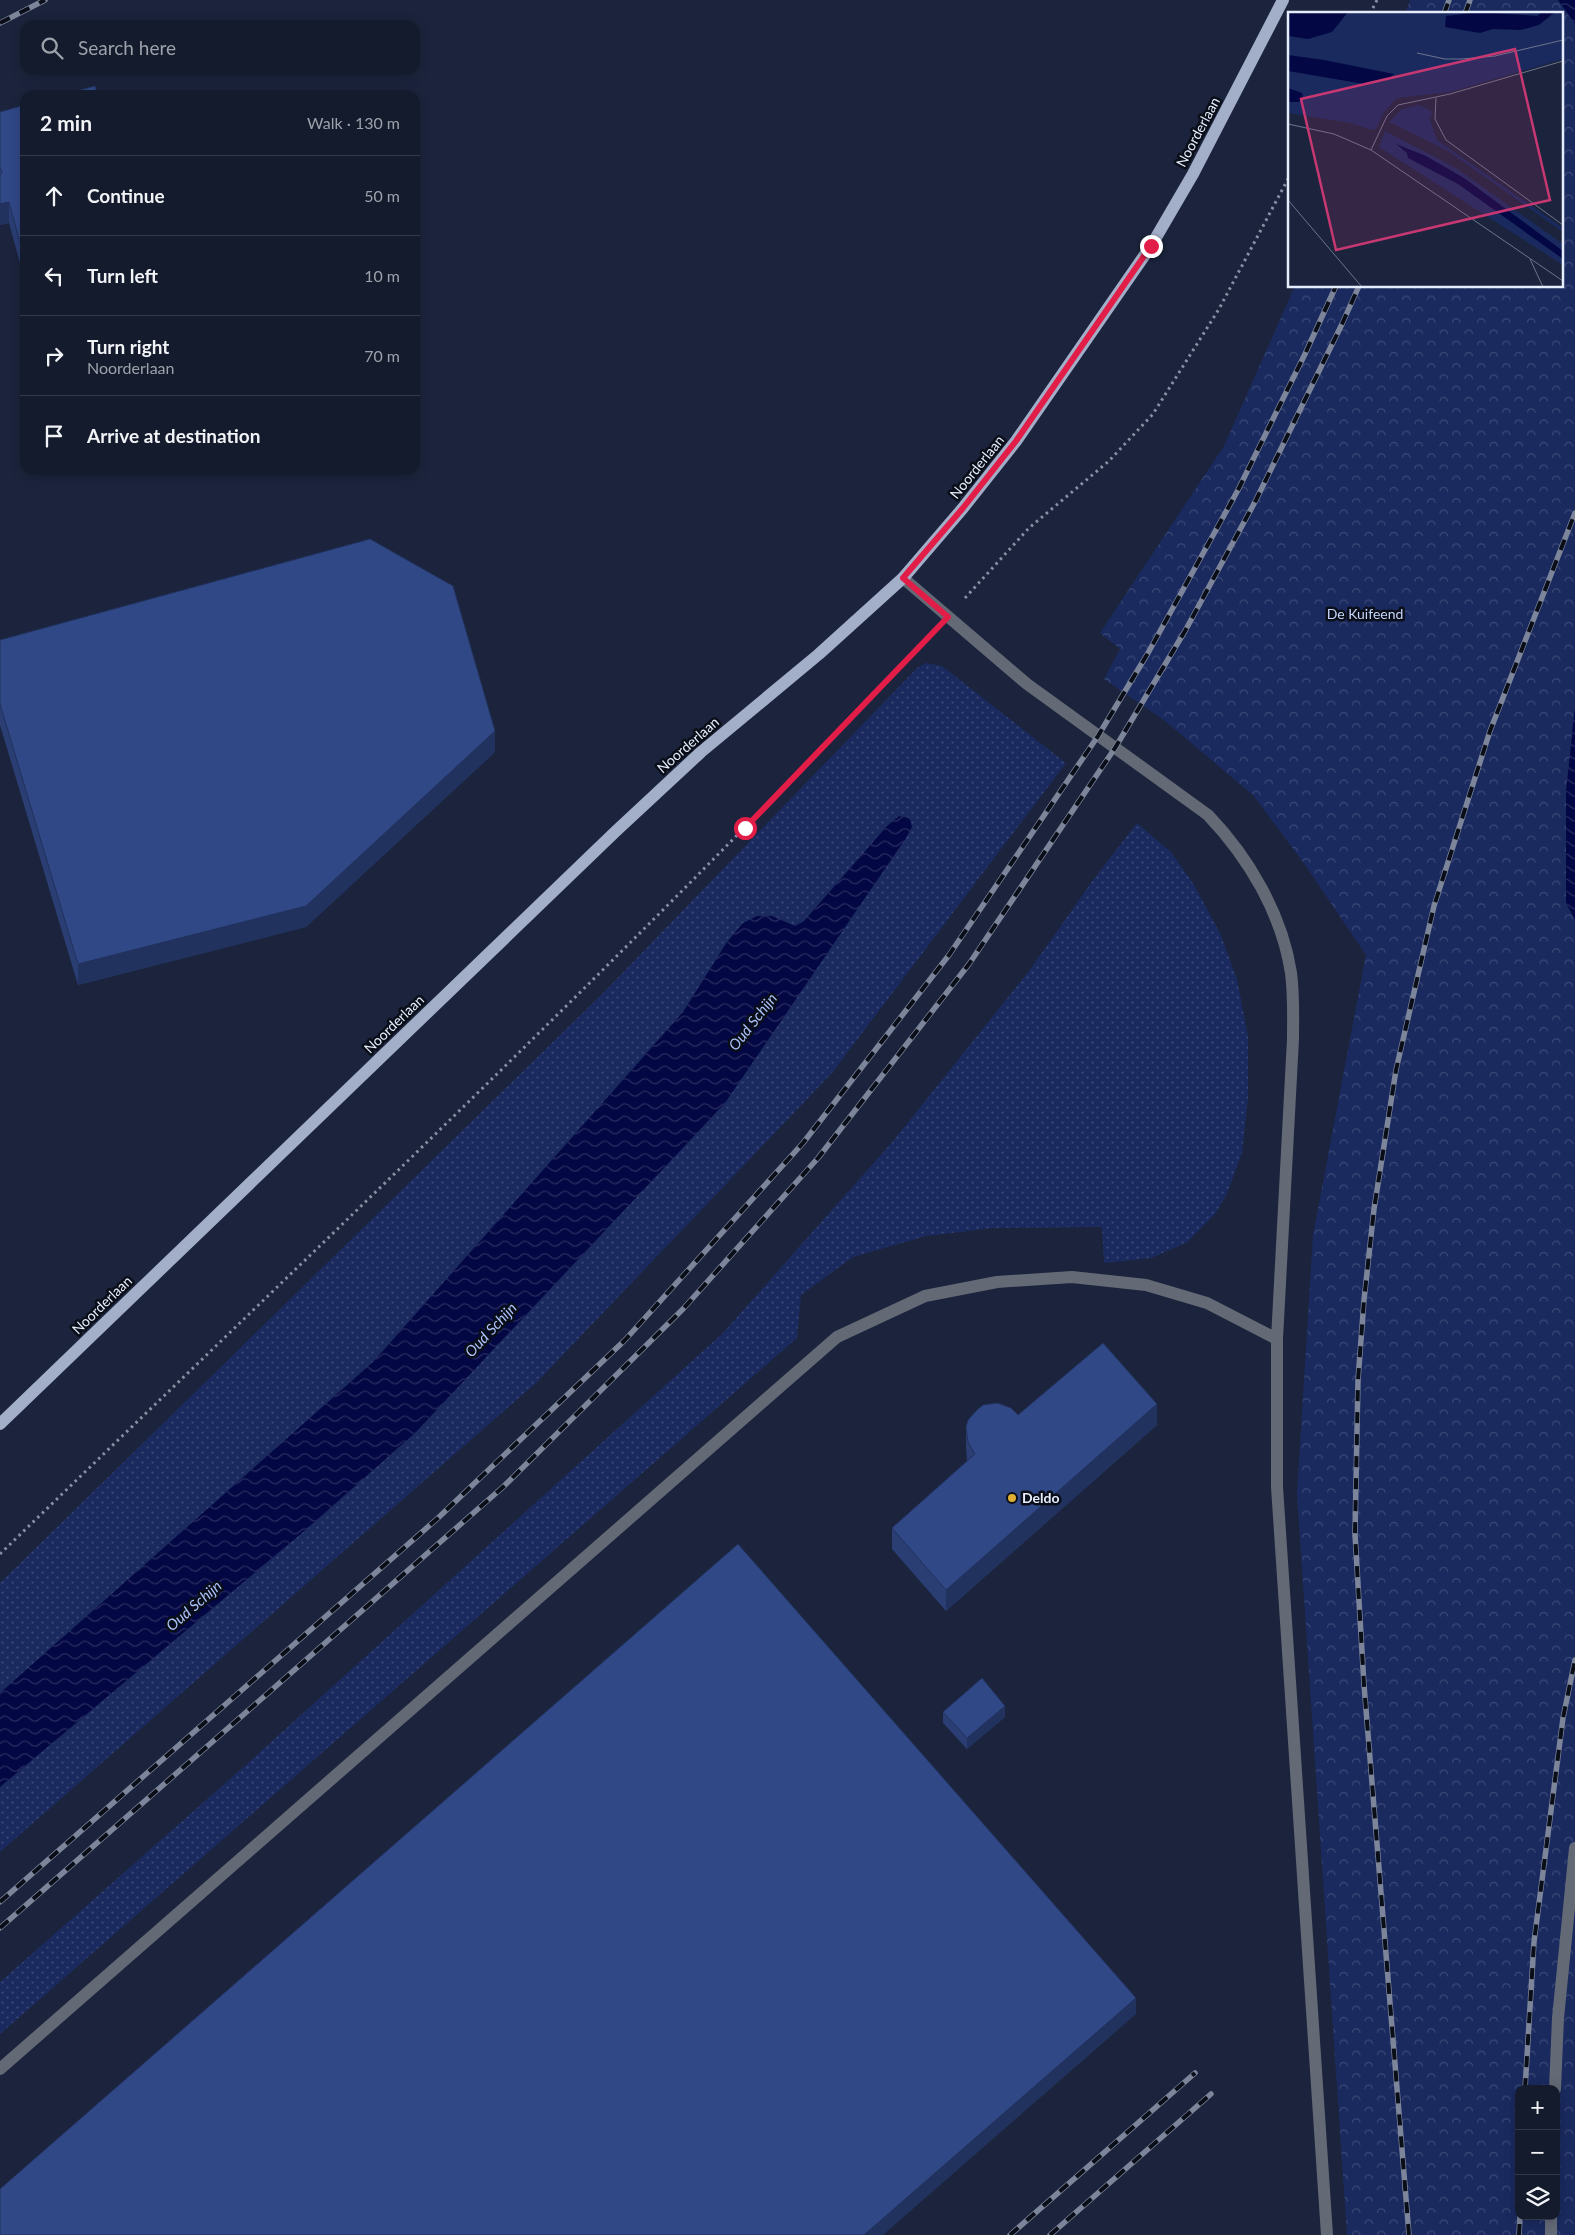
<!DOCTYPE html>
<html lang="en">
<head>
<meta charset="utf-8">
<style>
  body { margin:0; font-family:Lato,sans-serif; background:#212839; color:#f1f3f6 }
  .controls { position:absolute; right:15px; bottom:15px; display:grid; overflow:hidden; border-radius:10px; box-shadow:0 2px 12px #0003 }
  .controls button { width:45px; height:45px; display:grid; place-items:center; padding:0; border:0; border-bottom:1px solid #333949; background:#141b2d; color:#f1f3f6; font:25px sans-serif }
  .stop { position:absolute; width:15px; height:15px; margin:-11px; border:4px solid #e11d48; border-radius:50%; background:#fff }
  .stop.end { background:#e11d48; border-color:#fff; box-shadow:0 1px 5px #0008 }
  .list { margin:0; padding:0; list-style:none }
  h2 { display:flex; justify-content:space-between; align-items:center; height:65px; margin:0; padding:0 20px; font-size:21px }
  h2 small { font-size:16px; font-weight:400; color:#9da1aa }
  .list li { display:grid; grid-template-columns:32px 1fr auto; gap:15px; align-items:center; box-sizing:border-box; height:80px; padding:0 20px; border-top:1px solid #333949 }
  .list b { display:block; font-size:19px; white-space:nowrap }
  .list p { margin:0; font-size:16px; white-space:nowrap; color:#9da1aa }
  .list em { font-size:16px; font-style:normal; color:#9da1aa }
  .icon { flex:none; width:28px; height:28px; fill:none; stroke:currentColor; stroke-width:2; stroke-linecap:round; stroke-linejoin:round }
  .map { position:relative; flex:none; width:1575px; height:2235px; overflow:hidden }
  .search { position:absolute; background:#141b2d; box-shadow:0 2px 12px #0003; left:20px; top:20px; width:400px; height:55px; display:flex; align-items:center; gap:12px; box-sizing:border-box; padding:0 18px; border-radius:15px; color:#9da1aa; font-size:19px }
  .panel { position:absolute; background:#141b2d; box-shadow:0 2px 12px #0003; left:20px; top:90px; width:400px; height:385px; border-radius:15px }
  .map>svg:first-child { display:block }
  .grass { fill:url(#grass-dots) }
  .park { fill:url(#park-crowns); fill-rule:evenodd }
  .water { fill:url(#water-waves) }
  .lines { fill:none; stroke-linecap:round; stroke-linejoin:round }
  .path { stroke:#8890a4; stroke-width:3; stroke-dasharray:2.5 4; stroke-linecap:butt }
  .minor { stroke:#646976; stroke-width:12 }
  .major { stroke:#a3aec8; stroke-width:12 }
  .rail-casing { stroke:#7c8599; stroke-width:5.5 }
  .rail { stroke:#0a0e18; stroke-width:4; stroke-dasharray:11; stroke-linecap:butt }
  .wall { fill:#2a3e74 }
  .shaded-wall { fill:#22325e }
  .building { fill:#314887; stroke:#22325e }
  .route { stroke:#e11d48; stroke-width:6 }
  .poi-dot { fill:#dfb034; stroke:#0a0e18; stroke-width:2 }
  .labels { text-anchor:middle; stroke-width:5; stroke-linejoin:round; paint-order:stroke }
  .street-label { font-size:14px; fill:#e6eefe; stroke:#0a0e18 }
  .park-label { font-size:14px; fill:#c5d5fb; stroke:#0a0e18 }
  .poi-label { font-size:14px; font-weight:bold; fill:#e6eefe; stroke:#0a0e18; text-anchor:start }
  .water-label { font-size:15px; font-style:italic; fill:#abc2fa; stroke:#0a0e18 }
  .inset-road { fill:none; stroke:#6c758a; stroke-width:1 }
  .view { fill:#c73873; fill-opacity:0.15; stroke:#c73873; stroke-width:2.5 }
  .inset-edge { fill:none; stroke:#e6eefe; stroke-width:2.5 }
</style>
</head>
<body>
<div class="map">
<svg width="1575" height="2235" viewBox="0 0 1575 2235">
  <defs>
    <pattern id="grass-dots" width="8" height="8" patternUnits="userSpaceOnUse" patternTransform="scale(1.25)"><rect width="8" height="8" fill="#1a2a5f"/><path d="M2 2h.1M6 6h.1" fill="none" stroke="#3b4977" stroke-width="1.8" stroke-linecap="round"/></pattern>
    <pattern id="park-crowns" width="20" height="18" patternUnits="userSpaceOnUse" patternTransform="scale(1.25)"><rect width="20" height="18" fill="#1a2a5f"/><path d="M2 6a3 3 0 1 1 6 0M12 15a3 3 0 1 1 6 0" fill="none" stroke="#3b4977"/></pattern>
    <pattern id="water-waves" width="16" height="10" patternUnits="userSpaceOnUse" patternTransform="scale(1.25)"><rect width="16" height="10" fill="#030844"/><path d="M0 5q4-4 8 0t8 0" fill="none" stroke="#282c60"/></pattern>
  </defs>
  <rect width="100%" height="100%" fill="#1b243c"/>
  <path class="grass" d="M 926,663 L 942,666 L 1066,763 L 832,1073 L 537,1382 L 0,1852 L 0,1583 L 606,990 L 917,668 Z
    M 1137,823 L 1171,852 L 1194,885 L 1220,933 L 1237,979 L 1248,1037 L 1248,1098 L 1242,1153 L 1226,1196 L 1215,1214 L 1186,1243 L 1151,1258 L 1104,1263 L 1102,1227 L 993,1228 L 926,1236 L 853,1257 L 801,1295 L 797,1338 L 0,2034 L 0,1982 L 248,1763 L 723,1333 L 894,1140 L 1029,971 L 1093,880 Z"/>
  <path class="park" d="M 1410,0 L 1575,0 L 1575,2235 L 1347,2235 L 1297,1494 L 1313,1235 L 1366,955 L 1303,862 L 1253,795 L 1165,721 L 1104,679 L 1120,649 L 1100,633 L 1224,446 L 1295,286 L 1561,286 L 1561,14 L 1405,14 ZM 1519,2089 L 1556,2089 L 1556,2216 L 1519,2216 Z"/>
  <path class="water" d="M 1558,0 L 1575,0 L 1575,24 Z
    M 1575,706 L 1575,920 L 1566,903 L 1566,792 Z
    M 899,816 L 910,818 L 912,827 L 906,838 L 725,1103 L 415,1433 L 302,1533 L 0,1787 L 0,1693 L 373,1362 L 683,1012 L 727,942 L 743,923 L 757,916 L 772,916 L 795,926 L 804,921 L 887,826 Z"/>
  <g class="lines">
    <path class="path" d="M 1370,14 L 1377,0
      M 965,598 L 1029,528 L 1109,461 L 1153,414 L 1219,309 L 1289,177
      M 0,1554 C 313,1251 631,953 930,635"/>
    <path class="minor" d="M 903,578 L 1027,684 L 1208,815 C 1249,858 1282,914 1291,973 C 1294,995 1293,1017 1293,1039 L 1277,1339 L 1277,1487 L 1327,2235
      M 0,2069 L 837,1337 L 925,1296 L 997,1282 L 1072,1277 L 1146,1285 L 1207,1303 L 1277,1339
      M 1555,2089 L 1558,2018 L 1575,1848
      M 1551,2235 L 1551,2216"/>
    <path class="major" d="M 0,1424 L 615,832 L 701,752 L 819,654 L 903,578 L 963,508 L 1016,441 L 1151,246 L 1193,174 L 1283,0"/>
    <defs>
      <path id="rail" d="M 1444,14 L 1449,0
        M 1465,14 L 1470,0
        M 0,23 L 45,0
        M 0,1902 L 438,1518 L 625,1340 L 803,1143 L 949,955 L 1098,736 L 1148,653 L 1238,490 L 1305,354 L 1336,286
        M 0,1928 L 503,1487 L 683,1309 L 818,1158 L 969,964 L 1115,748 L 1185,631 L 1256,500 L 1342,324 L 1359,286
        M 1525,2089 L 1534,1942 L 1563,1718 L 1575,1660
        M 1010,2235 L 1195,2073
        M 1050,2235 L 1211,2094
        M 1409,2235 L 1364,1685 L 1355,1534 L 1358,1380 L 1364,1300 L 1374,1209 L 1396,1070 L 1434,906 L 1490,731 L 1575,513
        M 1519,2235 L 1520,2216"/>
    </defs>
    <use href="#rail" class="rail-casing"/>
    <use href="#rail" class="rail"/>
  </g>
  <path class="wall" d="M 25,105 L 25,281 L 9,223 L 0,225 L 0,112 Z
    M 0,640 L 495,752 L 306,927 L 78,985 L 0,725 Z
    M 1018,1415 L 1157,1425 L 946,1611 L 892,1549 L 892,1528 L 967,1461 L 966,1448 L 966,1427 Z
    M 943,1712 L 1005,1717 L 967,1749 L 943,1723 Z"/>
  <path class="shaded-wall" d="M 9,202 L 9,223 L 0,225 L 0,204 Z
    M 495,731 L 495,752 L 306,927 L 78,985 L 78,964 Z
    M 1157,1404 L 1157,1425 L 946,1611 L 946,1590 Z
    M 1005,1706 L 1005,1717 L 967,1749 L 967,1738 Z
    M 1136,1998 L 1136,2014 L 883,2235 L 864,2235 Z"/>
  <path class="building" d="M 95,86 L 98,95 L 61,95 Z
    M 25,105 L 25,260 L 9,202 L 0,204 L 0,174 L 2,173 L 0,167 L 0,112 Z
    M 370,539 L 453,586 L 495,731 L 306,906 L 78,964 L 0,704 L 0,640 Z
    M 1103,1343 L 1157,1404 L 946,1590 L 892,1528 L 975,1454 L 968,1442 L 966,1427 L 968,1420 L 977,1410 L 983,1405 L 997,1403 L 1011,1408 L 1018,1415 Z
    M 738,1544 L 1136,1998 L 864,2235 L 0,2235 L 0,2189 Z
    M 982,1678 L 1005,1706 L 967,1738 L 943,1712 Z"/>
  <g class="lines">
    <path class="route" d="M 745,828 L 948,617 L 903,578 L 963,508 L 1016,441 L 1151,246"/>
  </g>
  <circle class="poi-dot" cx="1012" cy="1498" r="5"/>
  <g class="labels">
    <g class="street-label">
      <text transform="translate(1198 132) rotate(-62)" y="5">Noorderlaan</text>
      <text transform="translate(977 467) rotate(-51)" y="5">Noorderlaan</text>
      <text transform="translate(688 745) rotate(-41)" y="5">Noorderlaan</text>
      <text transform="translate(394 1024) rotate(-44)" y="5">Noorderlaan</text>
      <text transform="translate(102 1305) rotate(-44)" y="5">Noorderlaan</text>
    </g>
    <g class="park-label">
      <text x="1365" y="619">De Kuifeend</text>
    </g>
    <g class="poi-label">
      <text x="1022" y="1503">Deldo</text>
    </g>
    <g class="water-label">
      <text transform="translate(753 1022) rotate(-52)" y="5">Oud Schijn</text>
      <text transform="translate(491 1330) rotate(-47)" y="5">Oud Schijn</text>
      <text transform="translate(194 1606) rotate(-41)" y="5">Oud Schijn</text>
    </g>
  </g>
  <g transform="translate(1288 12)">
    <rect width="275" height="275" fill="#1b243c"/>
    <path d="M 131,93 L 143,99 L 144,104 L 141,105 L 149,128 L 275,216 L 275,220 L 160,139 L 101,110 L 114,97 ZM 97,119 L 168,156 L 275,232 L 275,253 L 91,135 Z" fill="#1a2a5f"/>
    <path d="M 0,0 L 275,0 L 275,47 L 162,80 L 109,86 L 96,100 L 88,117 L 84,118 L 63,111 L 0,101 Z" fill="#1a2a5f"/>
    <path d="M 0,0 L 60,0 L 44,20 L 20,27 L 0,24 ZM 192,0 L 249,4 L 254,0 L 267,0 L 251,13 L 233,18 L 205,17 L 192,21 L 157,15 L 158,4 ZM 0,43 L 36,48 L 106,62 L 100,67 L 76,72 L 0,59 ZM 0,76 L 14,81 L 15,85 L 11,90 L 0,90 ZM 108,132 L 138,144 L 176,166 L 275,239 L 275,247 L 170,172 L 120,146 L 119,141 Z" fill="#030844"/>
    <path class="inset-road" d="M 129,41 L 157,47 L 174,47 L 207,44 L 275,28M 148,86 L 147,107 L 158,128 L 275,213M 0,112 L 46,122 L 83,138 L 275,269M 83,138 L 99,104 L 110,93 L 162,82 L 275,49M 0,188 L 74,275M 242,247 L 255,275"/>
    <path class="view" d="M 227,37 L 262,188 L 48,238 L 13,87 Z"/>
    <rect width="275" height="275" class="inset-edge"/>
  </g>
</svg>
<div class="controls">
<button>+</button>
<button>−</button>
<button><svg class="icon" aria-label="layers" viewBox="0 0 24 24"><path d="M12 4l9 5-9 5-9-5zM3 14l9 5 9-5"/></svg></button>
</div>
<div class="stop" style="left:745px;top:828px"></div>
<div class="stop end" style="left:1151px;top:246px"></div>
<div class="search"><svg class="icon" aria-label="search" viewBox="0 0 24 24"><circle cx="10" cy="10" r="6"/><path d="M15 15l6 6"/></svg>Search here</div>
<section class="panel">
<h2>2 min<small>Walk · 130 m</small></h2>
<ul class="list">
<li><svg class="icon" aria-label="ahead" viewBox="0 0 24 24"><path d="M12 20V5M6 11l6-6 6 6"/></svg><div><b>Continue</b></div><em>50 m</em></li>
<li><svg class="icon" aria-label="left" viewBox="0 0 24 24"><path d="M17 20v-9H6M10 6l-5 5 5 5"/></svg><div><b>Turn left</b></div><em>10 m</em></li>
<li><svg class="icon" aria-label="right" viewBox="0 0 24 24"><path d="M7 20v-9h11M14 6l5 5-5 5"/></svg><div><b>Turn right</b><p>Noorderlaan</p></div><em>70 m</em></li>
<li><svg class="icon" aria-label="arrive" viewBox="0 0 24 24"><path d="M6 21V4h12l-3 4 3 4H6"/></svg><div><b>Arrive at destination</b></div></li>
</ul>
</section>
</div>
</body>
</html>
